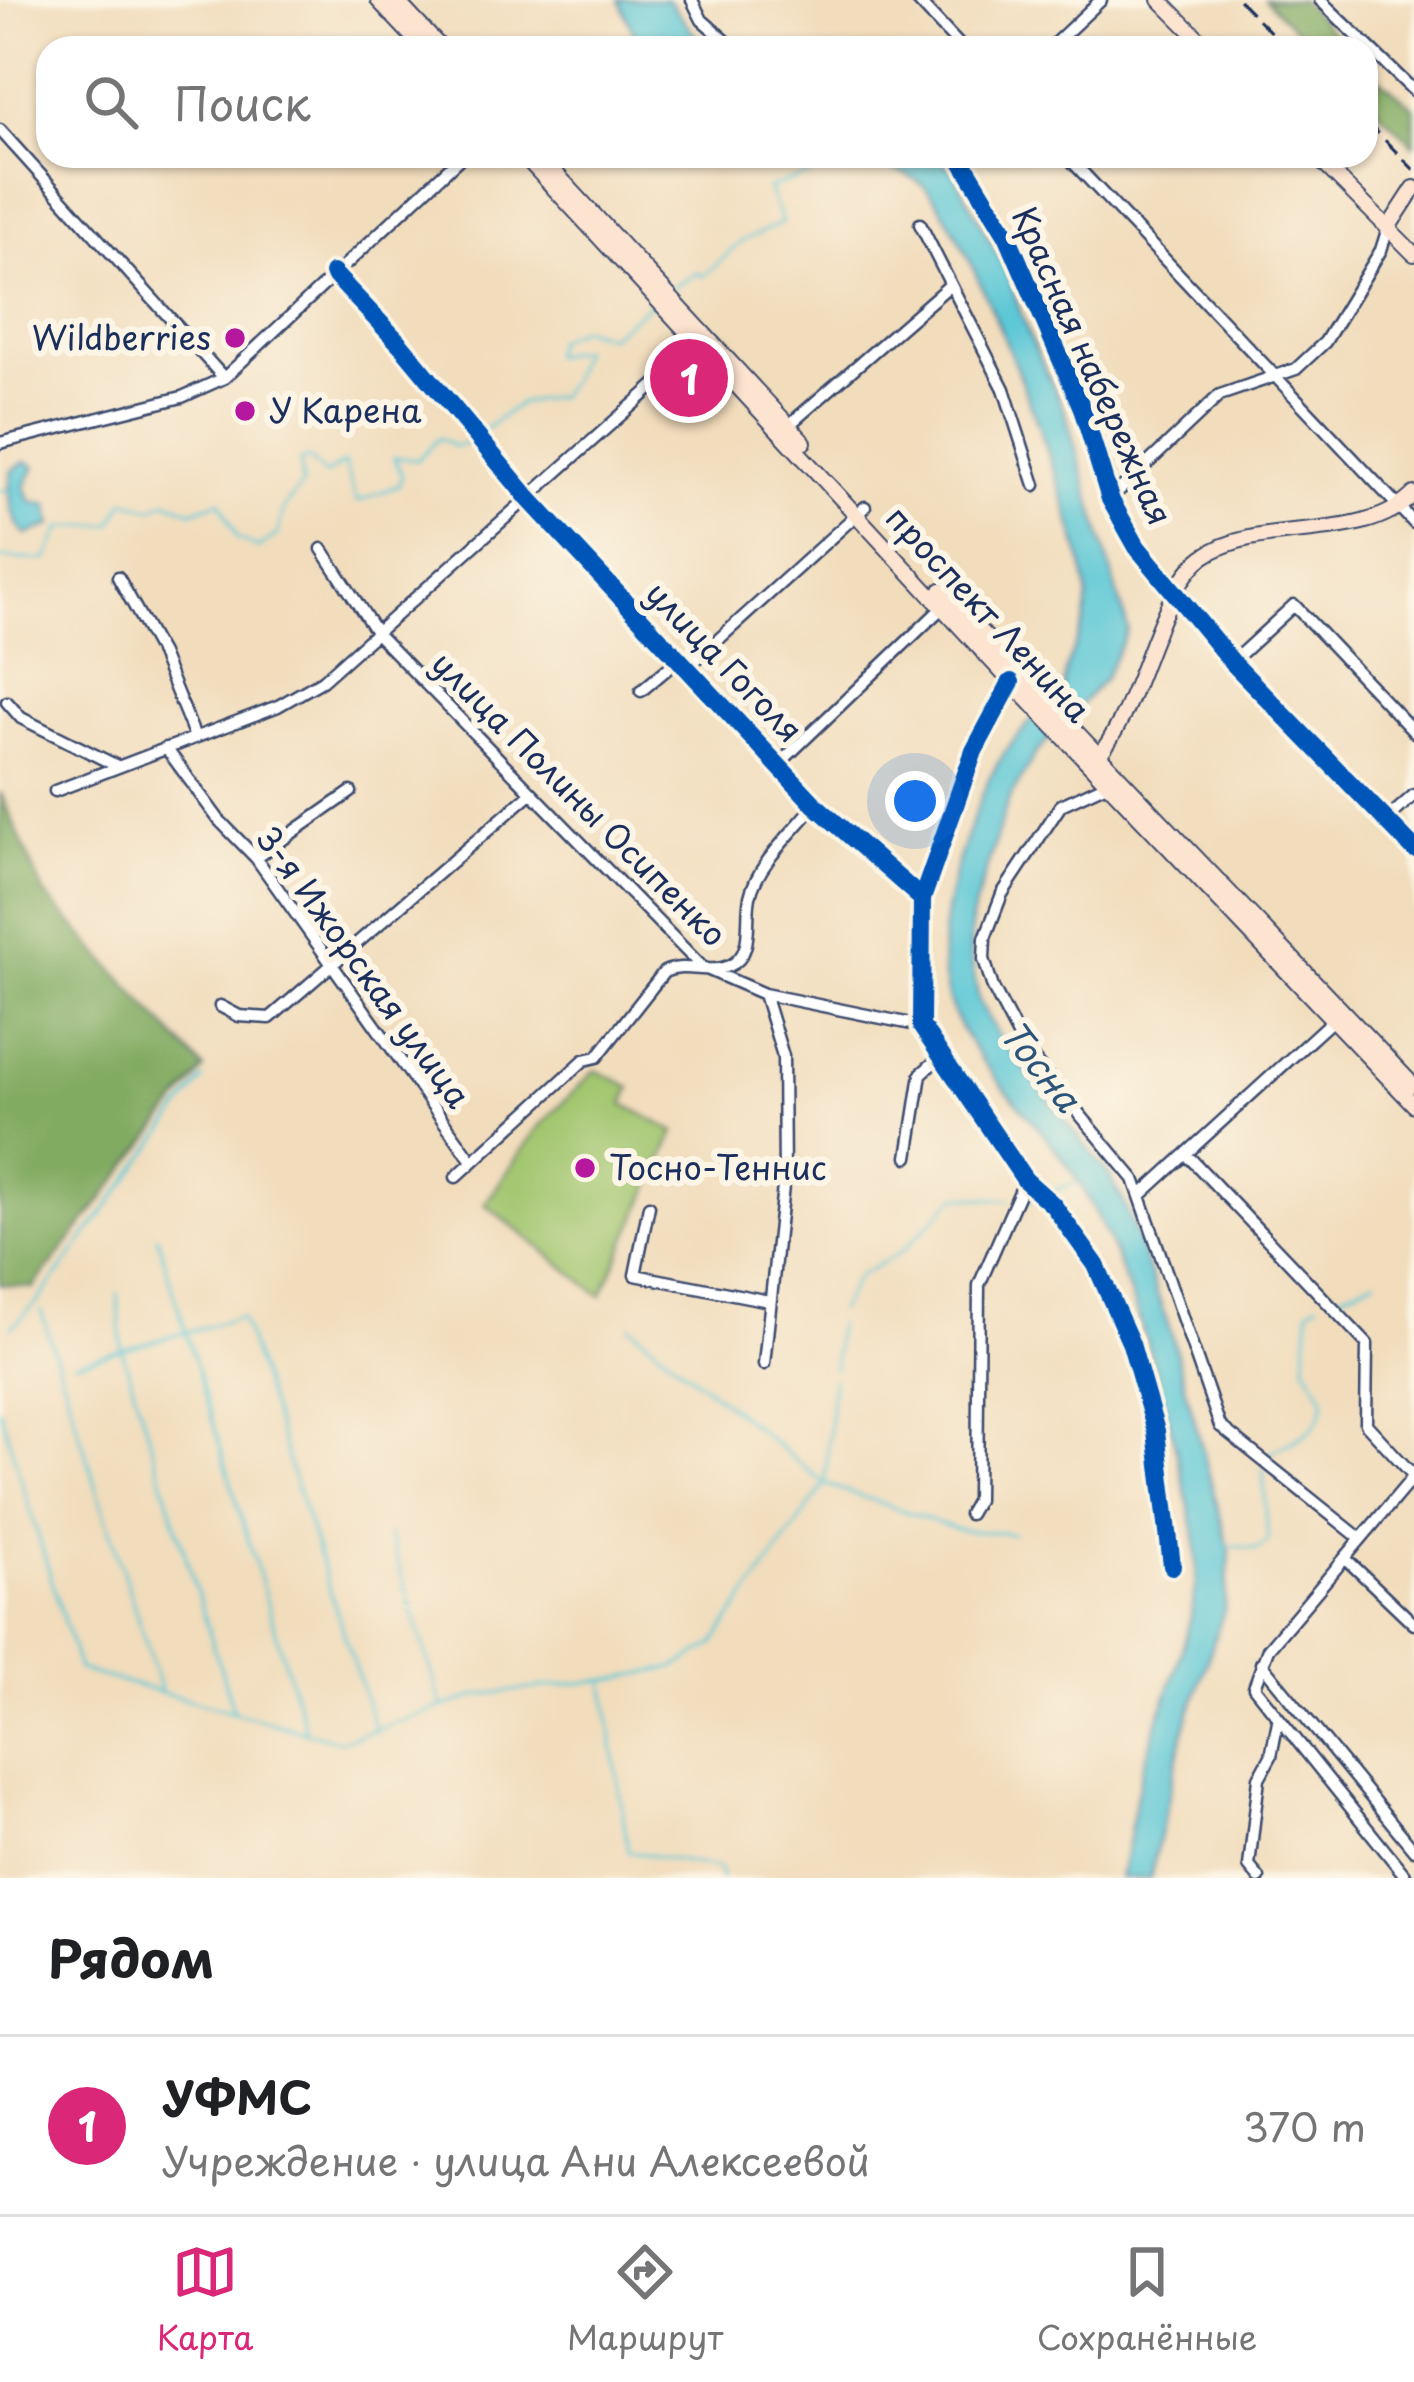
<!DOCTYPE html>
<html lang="ru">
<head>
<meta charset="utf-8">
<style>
  body { margin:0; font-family:"Playpen Sans",sans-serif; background:#f2f2f2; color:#202124 }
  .you { position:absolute; left:915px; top:801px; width:42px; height:42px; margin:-30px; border:9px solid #fff; border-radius:50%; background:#1a73e8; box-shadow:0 0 0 18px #1a73e833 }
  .badge { display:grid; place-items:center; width:78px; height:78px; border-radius:50%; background:#db2777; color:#fff; font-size:39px; font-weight:700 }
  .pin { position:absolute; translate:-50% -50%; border:6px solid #fff; box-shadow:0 3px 12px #0006 }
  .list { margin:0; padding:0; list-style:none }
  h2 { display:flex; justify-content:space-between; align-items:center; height:156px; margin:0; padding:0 48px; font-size:51px }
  h2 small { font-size:39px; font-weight:400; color:#757577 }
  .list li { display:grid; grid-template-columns:78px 1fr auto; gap:36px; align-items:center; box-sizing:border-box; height:180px; padding:0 48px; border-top:3px solid #e0e0e0 }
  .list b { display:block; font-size:45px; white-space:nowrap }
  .list p { margin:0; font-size:39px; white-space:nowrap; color:#757577 }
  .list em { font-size:39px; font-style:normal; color:#757577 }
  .icon { flex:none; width:66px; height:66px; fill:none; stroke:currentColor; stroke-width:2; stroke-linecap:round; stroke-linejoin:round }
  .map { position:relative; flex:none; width:1414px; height:1878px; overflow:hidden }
  .search { position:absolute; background:#fff; box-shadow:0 3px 9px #0004; left:36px; right:36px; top:36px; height:132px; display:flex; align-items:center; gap:30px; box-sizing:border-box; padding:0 42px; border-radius:36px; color:#757577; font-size:45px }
  .sheet { height:336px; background:#fff }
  nav { display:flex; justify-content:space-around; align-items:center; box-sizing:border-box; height:168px; border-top:3px solid #e0e0e0; background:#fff; font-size:33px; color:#757577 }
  nav a { display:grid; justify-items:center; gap:6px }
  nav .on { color:#db2777 }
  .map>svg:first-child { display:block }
  .green { fill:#a3c66f; stroke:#5f7a66; stroke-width:3 }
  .forest { fill:#82ab62; stroke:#4e6d60; stroke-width:3 }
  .water { fill:#5dc8d6; stroke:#3c7c9a; stroke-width:3 }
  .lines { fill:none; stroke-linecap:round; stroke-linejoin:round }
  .stream { stroke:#5dc8d6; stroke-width:3 }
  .street-casing { stroke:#3b496c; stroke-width:15 }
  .secondary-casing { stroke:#3b496c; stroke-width:18 }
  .street { stroke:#fff; stroke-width:10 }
  .secondary { stroke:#fde4d1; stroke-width:14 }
  .rail { stroke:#1b2f5e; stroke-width:3; stroke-dasharray:18 9; stroke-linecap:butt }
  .cycleway-casing { stroke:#fcf5e5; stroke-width:26 }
  .cycleway { stroke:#0057b8; stroke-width:18 }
  .poi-dot { fill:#b5179e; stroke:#fcf5e5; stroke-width:4.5 }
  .labels { text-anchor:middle; stroke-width:12; stroke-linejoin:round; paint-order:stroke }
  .poi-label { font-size:33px; fill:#1b2f5e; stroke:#fcf5e5; text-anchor:start }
  .street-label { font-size:33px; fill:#1b2f5e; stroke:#fcf5e5 }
  .water-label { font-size:36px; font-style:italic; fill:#2c557c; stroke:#fcf5e5 }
</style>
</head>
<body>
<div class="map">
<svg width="1414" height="1878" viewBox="0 0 1414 1878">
  <rect width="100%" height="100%" fill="#fcf5e5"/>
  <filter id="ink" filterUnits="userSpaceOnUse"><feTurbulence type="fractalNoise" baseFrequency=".00833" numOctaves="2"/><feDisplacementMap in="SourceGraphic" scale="24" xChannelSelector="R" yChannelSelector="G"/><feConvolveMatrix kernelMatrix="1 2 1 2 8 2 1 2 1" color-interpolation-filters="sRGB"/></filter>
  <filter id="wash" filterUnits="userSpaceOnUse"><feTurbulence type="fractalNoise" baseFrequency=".004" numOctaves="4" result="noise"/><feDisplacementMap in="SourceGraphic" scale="48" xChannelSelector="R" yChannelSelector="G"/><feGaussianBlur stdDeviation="2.7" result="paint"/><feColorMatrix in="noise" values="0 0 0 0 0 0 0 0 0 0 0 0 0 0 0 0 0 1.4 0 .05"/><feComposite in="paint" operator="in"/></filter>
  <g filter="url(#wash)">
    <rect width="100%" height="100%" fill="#f1dcbb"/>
    <path class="green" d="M 595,1070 L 631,1087 L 624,1104 L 675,1132 L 601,1296 L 485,1204 L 536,1130 Z"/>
    <path class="forest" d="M 1265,0 L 1301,0 L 1347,48 L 1314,48 Z
      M 1366,68 L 1414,107 L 1414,145 L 1366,98 Z
      M 0,792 L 44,893 L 204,1069 L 33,1288 L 0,1284 Z"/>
    <path class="water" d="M 619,0 L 668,0 L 705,48 L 641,48 Z
      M 823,156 L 934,156 L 952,169 L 1006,271 L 1029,336 L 1065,411 L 1128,629 L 1104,679 L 1036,753 L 1008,801 L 971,918 L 970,954 L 979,1001 L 999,1037 L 1109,1175 L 1125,1205 L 1171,1333 L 1230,1553 L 1224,1610 L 1184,1731 L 1150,1878 L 1120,1878 C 1130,1843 1133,1806 1142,1771 C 1164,1692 1210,1609 1193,1525 C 1169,1413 1139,1290 1083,1189 C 1049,1129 992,1086 959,1024 C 920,953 958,856 985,788 C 1001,749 1035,717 1063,688 C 1064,654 1090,630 1087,593 C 1083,527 970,230 926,188 C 905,168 857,157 831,163 Z
      M 26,461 L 35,467 L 25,486 L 31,502 L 48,504 L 52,525 L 26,535 C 10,520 7,491 12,470 Z"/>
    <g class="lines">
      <path class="stream" d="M 671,288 L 697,273 L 704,276 L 742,241 L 782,223 L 768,188 L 815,173 L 834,156
        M 0,490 L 9,491
        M 0,558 L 46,560 L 61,528 L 112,524 L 125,500 L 151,509 L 165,501 L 192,511 L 220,501 L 237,538 L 258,548 L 278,534 L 284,507 L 302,485 L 300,461 L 308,458 L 325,475 L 344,463 L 357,502 L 399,485 L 402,475 L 394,457 L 417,460 L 439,438 L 455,447 L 465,444 L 520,403 L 557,397 L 570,382 L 581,349 L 552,356 L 556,340 L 581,328 L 609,336 L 654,301
        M 1047,1193 L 1077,1182
        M 1021,1202 L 1037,1199
        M 157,1236 L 305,1729
        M 118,1293 L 122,1350 L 234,1712
        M 1332,1298 L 1375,1280
        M 839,1310 L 857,1277 L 901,1252 L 957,1196 L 1009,1200
        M 41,1311 L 161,1692
        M 630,1326 L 825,1484 L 959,1530 L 1012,1534
        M 12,1327 L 38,1301 L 203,1079
        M 75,1363 L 241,1317 L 376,1732
        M 834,1369 L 837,1324
        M 0,1410 L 79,1670 L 340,1741 L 480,1695 L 604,1680 L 628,1851 L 719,1868 L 721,1878
        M 1267,1455 C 1295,1438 1322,1436 1324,1397 L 1305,1365 L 1309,1309 L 1318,1303
        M 389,1535 L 442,1706
        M 1226,1545 L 1257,1549 L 1268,1541 L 1263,1469
        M 606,1680 L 674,1668 L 712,1646 L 825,1484 L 833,1380"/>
    </g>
  </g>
  <g filter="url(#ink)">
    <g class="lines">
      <defs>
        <path id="street" d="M 692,0 L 702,20 L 734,48
          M 917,0 L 962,48
          M 1320,0 L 1414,91
          M 1050,48 L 1101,0
          M 0,130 L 224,378
          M 959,156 L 1007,235 L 1082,408 L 1110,499 L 1137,547 L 1232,662 L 1414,849
          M 1067,156 L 1414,523
          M 920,224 L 1004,389 L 1035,485
          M 333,273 L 401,345 L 529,499 L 815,805 L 922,899
          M 789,425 L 950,285
          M 0,443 L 182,397 L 224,378 L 462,156
          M 1110,499 L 1220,395 L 1296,369 L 1325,342 L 1381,250 L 1388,228
          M 322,549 L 378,635 L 702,967 L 764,994 L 921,1026
          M 118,577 L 161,654 L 195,737
          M 1232,662 L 1294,605 L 1414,732
          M 688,667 L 865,507
          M 1011,682 L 974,751 L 922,899 L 921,1026 L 1025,1180 L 1053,1205 L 1096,1265 L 1131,1344 L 1156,1431 L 1172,1566
          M 641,691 L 679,659
          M 7,702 L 21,718 L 117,766
          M 166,748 L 219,820 L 256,858 L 472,1161
          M 780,763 L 948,602
          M 1109,783 L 1061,805 L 1002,894 L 985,938 L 984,959 L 993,988 L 1025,1049 L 1134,1179 L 1220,1426 L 1361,1539
          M 55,791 L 278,706 L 322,681 L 701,344
          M 1384,822 L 1414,795
          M 256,858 L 351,792
          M 764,994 L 783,1056 L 784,1177 L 764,1364
          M 220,1006 L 239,1016 L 270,1018 L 530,794
          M 1187,1155 L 1367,1344 L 1366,1424 L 1414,1476
          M 908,1157 L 921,1074 L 942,1055
          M 456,1177 L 584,1060 L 597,1057 L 664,972 C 686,962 708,975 729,966 C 755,955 745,920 750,897 C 757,864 794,831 815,805
          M 1142,1194 L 1336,1017
          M 649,1206 L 635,1275 L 769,1301
          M 969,1514 L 977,1500 L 979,1285 L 1025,1180
          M 1345,1558 L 1414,1624
          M 1261,1663 L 1414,1850
          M 1259,1878 L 1249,1866 L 1259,1778 L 1271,1756 L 1278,1721
          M 1407,1878 L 1254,1687 L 1268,1649 L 1414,1476"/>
        <path id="secondary" d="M 378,0 L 423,48
          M 396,0 L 441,48
          M 1160,0 L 1208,48
          M 524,156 L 1011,682 L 1414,1105
          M 540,156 L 804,442
          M 1316,156 L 1414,254
          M 1388,228 L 1414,188
          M 941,590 L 1414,1086
          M 1094,761 C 1141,711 1155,593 1203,557 C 1259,516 1361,548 1414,494"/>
      </defs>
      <use href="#street" class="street-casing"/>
      <use href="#secondary" class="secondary-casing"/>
      <use href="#street" class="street"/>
      <use href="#secondary" class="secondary"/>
      <path class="rail" d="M 1239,0 L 1286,48
        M 1366,121 L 1414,170"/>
      <defs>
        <path id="cycleway" d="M 959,156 L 1007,235 L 1082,408 L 1110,499 L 1137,547 L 1232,662 L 1414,849
          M 333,273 L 401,345 L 529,499 L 815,805 L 922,899
          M 1011,682 L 974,751 L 922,899 L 921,1026 L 1025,1180 L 1053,1205 L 1096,1265 L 1131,1344 L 1156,1431 L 1172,1566"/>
      </defs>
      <use href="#cycleway" class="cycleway-casing"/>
      <use href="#cycleway" class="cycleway"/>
    </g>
  </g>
  <g class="poi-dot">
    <circle cx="235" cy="338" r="12"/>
    <circle cx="245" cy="411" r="12"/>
    <circle cx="585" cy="1168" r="12"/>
  </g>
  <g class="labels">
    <g class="poi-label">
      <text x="211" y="350" text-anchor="end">Wildberries</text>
      <text x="269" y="423">У Карена</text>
      <text x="609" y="1180">Тосно-Теннис</text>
    </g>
    <g class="street-label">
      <text transform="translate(1092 366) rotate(66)" y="12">Красная набережная</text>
      <text transform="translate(988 614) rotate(47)" y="12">проспект Ленина</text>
      <text transform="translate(724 662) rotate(46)" y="12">улица Гоголя</text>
      <text transform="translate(579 799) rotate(45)" y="12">улица Полины Осипенко</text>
      <text transform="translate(363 967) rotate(54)" y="12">3-я Ижорская улица</text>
    </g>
    <g class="water-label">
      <text transform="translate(1040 1066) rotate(51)" y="13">Тосна</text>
    </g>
  </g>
</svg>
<div class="you"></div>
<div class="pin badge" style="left:689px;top:378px">1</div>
<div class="search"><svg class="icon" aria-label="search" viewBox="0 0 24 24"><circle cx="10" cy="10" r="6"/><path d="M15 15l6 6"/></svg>Поиск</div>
</div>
<section class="sheet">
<h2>Рядом<small></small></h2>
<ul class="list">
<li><span class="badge">1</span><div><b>УФМС</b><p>Учреждение · улица Ани Алексеевой</p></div><em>370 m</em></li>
</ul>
</section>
<nav>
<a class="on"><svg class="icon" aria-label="map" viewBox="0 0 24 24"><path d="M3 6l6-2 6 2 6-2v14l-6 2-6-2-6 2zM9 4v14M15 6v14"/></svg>Карта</a>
<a><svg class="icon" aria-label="directions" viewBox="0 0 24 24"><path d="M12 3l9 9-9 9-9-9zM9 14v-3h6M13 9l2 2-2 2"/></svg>Маршрут</a>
<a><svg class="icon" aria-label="saved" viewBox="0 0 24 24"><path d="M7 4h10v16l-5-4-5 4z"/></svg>Сохранённые</a>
</nav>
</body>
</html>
